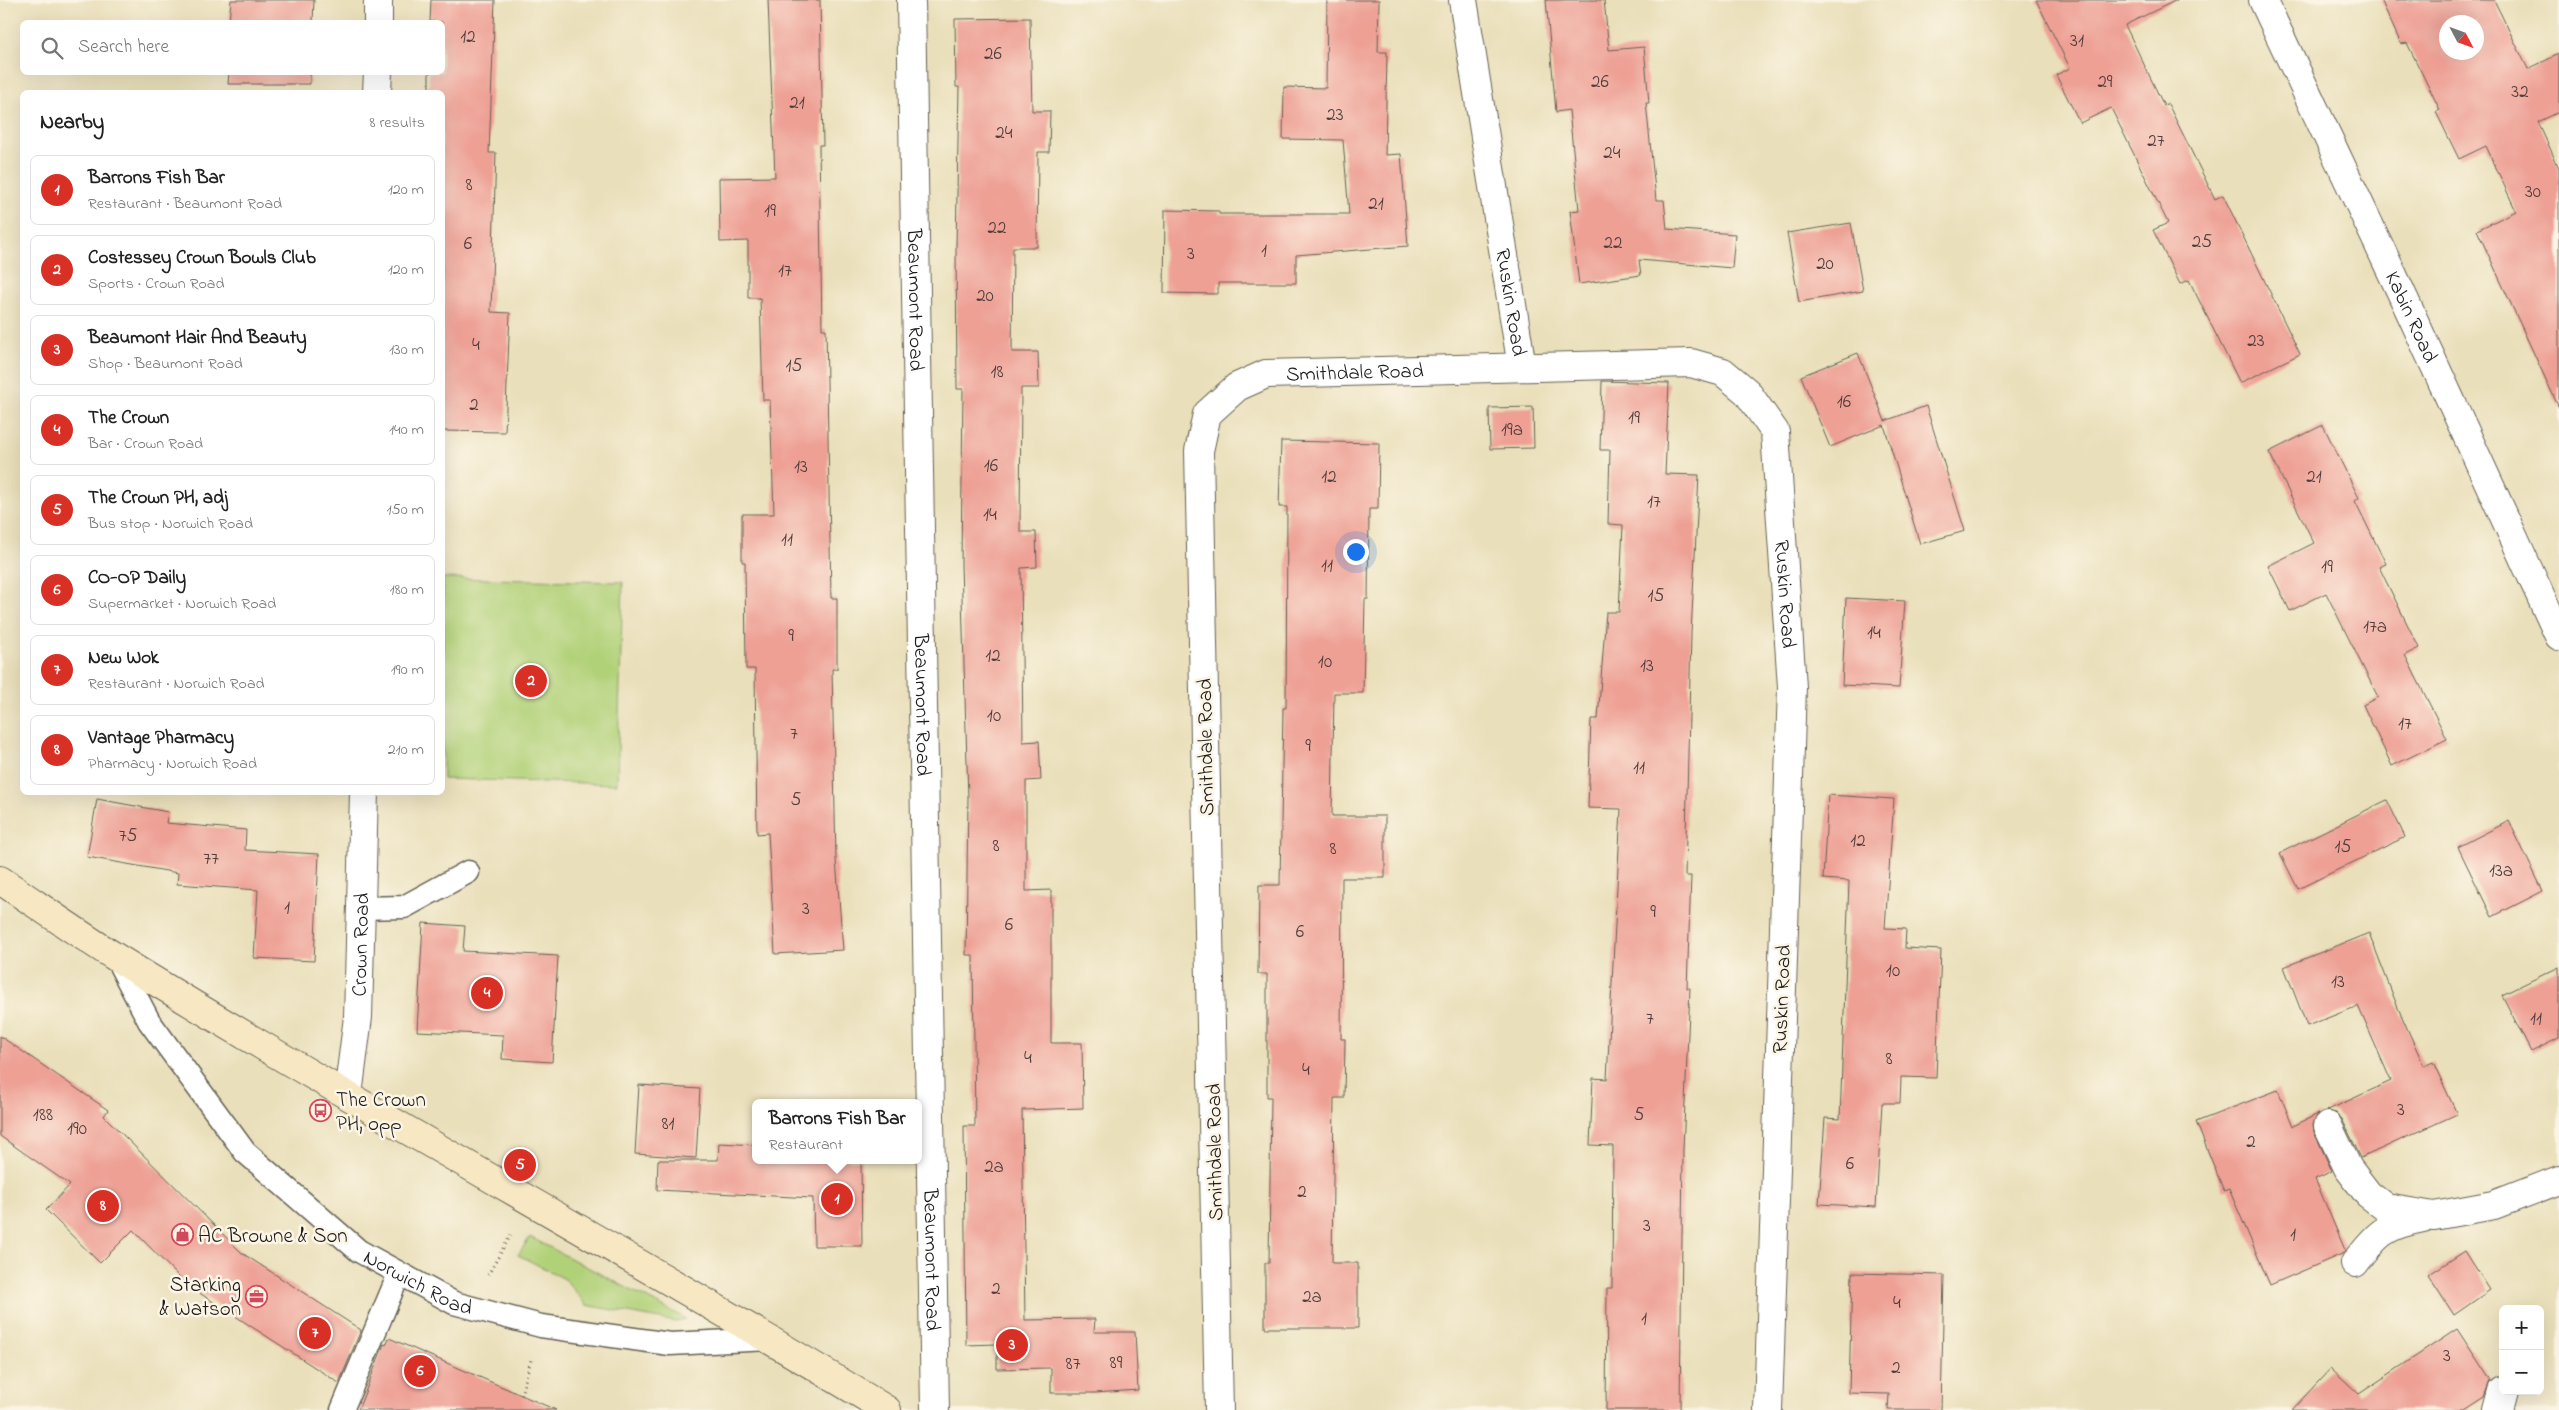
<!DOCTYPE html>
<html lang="en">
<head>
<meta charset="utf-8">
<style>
  body { margin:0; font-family:"Indie Flower",sans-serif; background:#f6f6f6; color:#222 }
  .controls { position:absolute; right:15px; bottom:15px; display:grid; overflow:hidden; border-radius:8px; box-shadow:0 5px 20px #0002 }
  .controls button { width:45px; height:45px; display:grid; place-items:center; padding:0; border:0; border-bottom:1px solid #e0e0e0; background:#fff; color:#222; font:25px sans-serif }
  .compass { position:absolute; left:2439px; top:15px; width:45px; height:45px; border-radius:50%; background:#fff; box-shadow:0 5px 20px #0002; rotate:131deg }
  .you { position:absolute; left:1355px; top:551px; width:18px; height:18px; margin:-12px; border:4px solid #fff; border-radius:50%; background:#1a73e8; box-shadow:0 0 0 8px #1a73e833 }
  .badge { display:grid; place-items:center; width:32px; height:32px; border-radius:50%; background:#d93025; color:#fff; font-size:16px; font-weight:700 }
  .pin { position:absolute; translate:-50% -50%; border:2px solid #fff; box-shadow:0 1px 5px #0006 }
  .popup { position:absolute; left:752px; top:1099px; width:170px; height:65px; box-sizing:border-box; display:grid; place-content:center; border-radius:8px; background:#fff; filter:drop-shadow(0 1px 4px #0005); font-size:16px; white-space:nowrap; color:#767676 }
  .popup b { font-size:19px; color:#222 }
  .popup::after { content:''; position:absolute; left:50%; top:100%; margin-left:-10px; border:10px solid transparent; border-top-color:#fff }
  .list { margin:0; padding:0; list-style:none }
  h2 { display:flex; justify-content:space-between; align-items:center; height:65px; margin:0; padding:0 20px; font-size:21px }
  h2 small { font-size:16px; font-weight:400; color:#767676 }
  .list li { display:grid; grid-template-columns:32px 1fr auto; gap:15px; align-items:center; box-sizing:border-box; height:70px; margin:0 10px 10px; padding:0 10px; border:1px solid #e0e0e0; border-radius:8px }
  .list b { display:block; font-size:19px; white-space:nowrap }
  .list p { margin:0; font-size:16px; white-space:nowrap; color:#767676 }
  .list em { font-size:16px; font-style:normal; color:#767676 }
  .icon { flex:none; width:28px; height:28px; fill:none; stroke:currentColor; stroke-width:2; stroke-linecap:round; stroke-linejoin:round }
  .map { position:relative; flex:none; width:2559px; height:1410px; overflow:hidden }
  .search { position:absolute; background:#fff; box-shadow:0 5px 20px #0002; left:20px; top:20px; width:425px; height:55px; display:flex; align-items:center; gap:12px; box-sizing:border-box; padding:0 18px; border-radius:8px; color:#767676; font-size:19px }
  .panel { position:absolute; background:#fff; box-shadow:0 5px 20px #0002; left:20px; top:90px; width:425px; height:705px; border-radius:8px }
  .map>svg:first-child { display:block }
  .green { fill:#b1d178; stroke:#66764a }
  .building { fill:#eea095; fill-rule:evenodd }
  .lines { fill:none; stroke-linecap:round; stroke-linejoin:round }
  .lane-casing { stroke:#646053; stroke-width:25 }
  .street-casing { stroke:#646053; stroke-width:30 }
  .secondary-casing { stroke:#646053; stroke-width:30 }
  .path { stroke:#646053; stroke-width:3; stroke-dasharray:1 4; stroke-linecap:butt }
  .lane { stroke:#fff; stroke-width:22 }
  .street { stroke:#fff; stroke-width:28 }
  .secondary { stroke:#f7e8c3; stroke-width:28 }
  .labels { text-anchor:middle; stroke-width:5; stroke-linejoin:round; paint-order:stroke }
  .number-label { font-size:19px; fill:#503d3a }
  .street-label { font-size:21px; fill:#1c1c1c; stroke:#fcf5e5 }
  .poi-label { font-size:21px; fill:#1c1c1c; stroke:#fcf5e5; text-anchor:start }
</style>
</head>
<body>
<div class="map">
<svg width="2559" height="1410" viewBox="0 0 2559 1410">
  <rect width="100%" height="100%" fill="#fcf5e5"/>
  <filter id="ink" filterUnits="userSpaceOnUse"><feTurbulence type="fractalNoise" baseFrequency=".02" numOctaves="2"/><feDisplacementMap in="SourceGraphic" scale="10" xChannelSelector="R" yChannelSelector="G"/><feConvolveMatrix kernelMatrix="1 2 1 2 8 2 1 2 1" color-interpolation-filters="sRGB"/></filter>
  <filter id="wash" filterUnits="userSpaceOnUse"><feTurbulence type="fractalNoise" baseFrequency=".0096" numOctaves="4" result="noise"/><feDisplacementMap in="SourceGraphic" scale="20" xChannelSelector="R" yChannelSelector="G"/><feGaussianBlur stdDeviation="1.12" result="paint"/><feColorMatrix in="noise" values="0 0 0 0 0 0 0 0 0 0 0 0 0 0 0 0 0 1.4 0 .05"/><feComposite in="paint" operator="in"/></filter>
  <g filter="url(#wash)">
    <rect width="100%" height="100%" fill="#e9dfba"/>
    <path class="green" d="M 443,578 L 623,582 L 617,784 L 443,779 Z
      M 530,1237 L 686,1319 L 676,1322 L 586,1305 L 565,1279 L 518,1255 Z"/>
    <g id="blocks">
      <path class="building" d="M 231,0 L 314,0 L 313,22 L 229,22 Z
        M 431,0 L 495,0 L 489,153 L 496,153 L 491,312 L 510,313 L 505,432 L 442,431 L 442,92 L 429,92 L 429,72 L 442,72 L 442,22 L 430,22 Z
        M 768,0 L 820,0 L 823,145 L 819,145 L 822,329 L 826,329 L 831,598 L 837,598 L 837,669 L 832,669 L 836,860 L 843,950 L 775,954 L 768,833 L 757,834 L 755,669 L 746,669 L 745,562 L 742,562 L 742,514 L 774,514 L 770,400 L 763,400 L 760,298 L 748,298 L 748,241 L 720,242 L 719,178 L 775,177 Z
        M 1327,0 L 1379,0 L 1378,52 L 1387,52 L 1385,155 L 1401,154 L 1408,246 L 1296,255 L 1296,283 L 1218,283 L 1218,294 L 1164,293 L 1165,210 L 1219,211 L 1219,214 L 1349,214 L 1343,140 L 1283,139 L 1284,87 L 1326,88 Z
        M 1546,0 L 1604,0 L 1609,50 L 1644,47 L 1649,103 L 1646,103 L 1656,200 L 1664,200 L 1667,229 L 1735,234 L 1732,268 L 1639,260 L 1641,275 L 1579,284 L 1570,211 L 1579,210 L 1569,110 L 1556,112 Z
        M 2036,0 L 2177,0 L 2125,25 L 2164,106 L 2168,104 L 2215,199 L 2223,195 L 2300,354 L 2240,383 L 2189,280 L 2180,284 L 2153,230 L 2168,223 L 2111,108 L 2080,123 L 2056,75 L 2070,68 Z
        M 2381,0 L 2494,0 L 2528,69 L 2559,54 L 2559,112 L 2538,122 L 2559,168 L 2559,408 L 2477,230 L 2516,211 L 2486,146 L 2459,159 L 2436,112 L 2440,110 L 2407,43 L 2401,44 ZM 2446,22 L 2476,22 L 2476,52 L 2446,52 Z
        M 1030,18 L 1032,111 L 1050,111 L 1049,152 L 1038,152 L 1037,247 L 1013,247 L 1012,352 L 1038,352 L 1039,388 L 1021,388 L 1020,532 L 1036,532 L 1037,567 L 1021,568 L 1023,742 L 1039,741 L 1041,780 L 1026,781 L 1026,891 L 1051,890 L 1051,1043 L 1082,1043 L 1083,1108 L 1022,1110 L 1025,1320 L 1095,1319 L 1094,1332 L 1135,1332 L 1138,1390 L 1095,1393 L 1051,1393 L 1051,1368 L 997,1369 L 997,1344 L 966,1345 L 964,1126 L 975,1126 L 973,955 L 966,955 L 968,797 L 961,564 L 963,389 L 957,389 L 956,247 L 959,87 L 956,87 L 955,19 Z
        M 229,72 L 310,72 L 310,84 L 228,84 Z
        M 1851,223 L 1863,291 L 1799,302 L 1787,233 Z
        M 1858,353 L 1885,421 L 1926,406 L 1965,531 L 1920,544 L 1884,425 L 1830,447 L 1801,376 Z
        M 1602,381 L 1669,383 L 1665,474 L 1699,475 L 1691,634 L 1685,876 L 1691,876 L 1687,988 L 1690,988 L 1683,1149 L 1680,1410 L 1606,1410 L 1607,1288 L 1612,1288 L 1613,1146 L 1590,1145 L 1593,1078 L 1607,1079 L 1621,809 L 1588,808 L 1591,719 L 1598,719 L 1606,612 L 1619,612 L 1623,525 L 1608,524 L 1610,450 L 1600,450 Z
        M 1533,407 L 1534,448 L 1490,449 L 1489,408 Z
        M 2323,425 L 2359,498 L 2355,501 L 2386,564 L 2379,567 L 2419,648 L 2405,655 L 2447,739 L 2392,766 L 2363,705 L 2378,697 L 2326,593 L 2290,611 L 2268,566 L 2314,543 L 2269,452 Z
        M 1281,441 L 1379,443 L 1378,509 L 1369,509 L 1368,599 L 1365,599 L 1363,693 L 1334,693 L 1332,816 L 1385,816 L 1385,878 L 1342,878 L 1341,1039 L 1345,1039 L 1344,1098 L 1334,1098 L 1332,1263 L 1358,1263 L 1358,1328 L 1265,1328 L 1265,1263 L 1269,1263 L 1271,1097 L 1267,1097 L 1267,974 L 1258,974 L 1259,885 L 1280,885 L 1283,708 L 1286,708 L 1287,507 L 1279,507 Z
        M 1846,598 L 1905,601 L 1899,688 L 1842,685 Z
        M 1828,795 L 1894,799 L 1885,928 L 1906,929 L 1905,948 L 1941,950 L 1936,1078 L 1901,1077 L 1900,1103 L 1882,1103 L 1876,1207 L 1819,1204 L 1825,1118 L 1840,1119 L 1849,881 L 1823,879 Z
        M 97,799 L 168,812 L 166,823 L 246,830 L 245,850 L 319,854 L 314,961 L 254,958 L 258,890 L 177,884 L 178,873 L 87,857 Z
        M 2387,800 L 2405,837 L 2298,889 L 2280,853 Z
        M 2509,821 L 2543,891 L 2492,917 L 2458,847 Z
        M 423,923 L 465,926 L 463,951 L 558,956 L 552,1062 L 502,1059 L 503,1035 L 417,1031 Z
        M 2369,933 L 2398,1008 L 2424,1066 L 2433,1062 L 2457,1114 L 2361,1158 L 2342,1119 L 2336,1113 L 2326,1111 L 2391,1081 L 2358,1006 L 2307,1026 L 2284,967 Z
        M 2559,967 L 2559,1038 L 2531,1052 L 2502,995 Z
        M 0,1036 L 108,1110 L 104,1116 L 242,1253 L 361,1330 L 339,1383 L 187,1285 L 133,1230 L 100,1263 L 46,1210 L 70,1185 L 0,1136 Z
        M 639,1085 L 700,1089 L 696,1158 L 635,1154 Z
        M 2278,1090 L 2293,1126 L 2318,1114 L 2313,1124 L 2314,1132 L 2332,1171 L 2315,1179 L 2345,1250 L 2342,1254 L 2270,1285 L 2229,1189 L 2224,1191 L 2196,1122 Z
        M 719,1143 L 756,1145 L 756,1160 L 861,1160 L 862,1246 L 814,1246 L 813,1198 L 657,1190 L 658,1160 L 718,1160 Z
        M 2465,1251 L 2490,1290 L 2454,1315 L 2428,1275 Z
        M 1852,1273 L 1944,1275 L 1941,1410 L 1888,1410 L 1889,1394 L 1849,1393 Z
        M 2457,1329 L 2491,1381 L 2485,1397 L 2465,1410 L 2292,1410 L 2331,1368 L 2359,1394 Z
        M 389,1338 L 412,1348 L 556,1410 L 358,1410 L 384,1344 L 386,1345 Z"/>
    </g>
  </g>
  <g filter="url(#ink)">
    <use href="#blocks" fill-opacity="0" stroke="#646053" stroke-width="1"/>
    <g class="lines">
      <defs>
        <g id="lane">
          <path d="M 361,908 L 404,907 L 468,872"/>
          <path id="s1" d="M 115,956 L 149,1021 L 245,1152 L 359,1251 L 454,1303 L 541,1326 L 670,1344 L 771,1339"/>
          <path d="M 342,1410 L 399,1274"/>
        </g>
        <g id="street">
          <path id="s2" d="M 911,0 L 935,1410"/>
          <path id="s3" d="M 1463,0 L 1522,367"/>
          <path id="s4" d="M 2263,0 L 2400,290 L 2559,636"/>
          <path d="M 378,22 L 378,0"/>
          <path d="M 377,92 L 378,72"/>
          <path id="s5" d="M 348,1095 L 358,1017 L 364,792"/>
          <path d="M 2328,1126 L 2348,1168 L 2368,1194 L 2386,1208 L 2434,1216 L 2494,1205 L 2559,1180"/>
          <path d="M 2355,1263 C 2377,1233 2386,1225 2423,1218"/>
          <path id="s6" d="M 1219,1410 L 1199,451 L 1207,414 L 1237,387 L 1266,374 L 1691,363 L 1723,372 L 1747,392 L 1775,432 L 1792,687 L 1768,1410"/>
          <path d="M 2498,1410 L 2503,1391"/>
        </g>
        <path id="secondary" d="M 0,880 C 39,906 77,933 117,958 C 370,1114 633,1255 887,1410"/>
      </defs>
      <use href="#lane" class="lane-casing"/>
      <use href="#street" class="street-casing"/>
      <use href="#secondary" class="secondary-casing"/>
      <path class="path" d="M 488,1275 L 512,1233
        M 521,1395 L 531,1360"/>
      <use href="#lane" class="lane"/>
      <use href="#street" class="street"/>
      <use href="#secondary" class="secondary"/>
    </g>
  </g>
  <defs>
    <symbol id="bus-ring" viewBox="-11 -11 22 22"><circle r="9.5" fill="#fcf5e5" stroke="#d1495b" stroke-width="1.5"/><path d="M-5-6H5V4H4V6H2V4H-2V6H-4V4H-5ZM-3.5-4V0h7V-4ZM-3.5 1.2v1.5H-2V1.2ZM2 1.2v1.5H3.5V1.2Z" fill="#d1495b"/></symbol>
    <symbol id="shop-ring" viewBox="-11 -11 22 22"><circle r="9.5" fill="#fcf5e5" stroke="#d1495b" stroke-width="1.5"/><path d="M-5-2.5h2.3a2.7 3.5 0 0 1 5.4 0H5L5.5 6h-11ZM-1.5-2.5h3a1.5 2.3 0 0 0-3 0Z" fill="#d1495b"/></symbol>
    <symbol id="office-ring" viewBox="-11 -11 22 22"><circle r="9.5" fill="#fcf5e5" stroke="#d1495b" stroke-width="1.5"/><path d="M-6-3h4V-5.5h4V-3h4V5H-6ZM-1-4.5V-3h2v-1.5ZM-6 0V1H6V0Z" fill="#d1495b"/></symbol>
  </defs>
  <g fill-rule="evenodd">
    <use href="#bus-ring" x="308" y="1098" width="25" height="25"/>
    <use href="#shop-ring" x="170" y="1222" width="25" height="25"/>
    <use href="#office-ring" x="244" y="1284" width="25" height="25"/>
  </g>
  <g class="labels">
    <g class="number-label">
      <text x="468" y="42">12</text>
      <text x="2077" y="46">31</text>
      <text x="993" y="59">26</text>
      <text x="1600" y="87">26</text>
      <text x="2105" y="87">29</text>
      <text x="2520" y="97">32</text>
      <text x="797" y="108">21</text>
      <text x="1335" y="120">23</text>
      <text x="1004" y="138">24</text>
      <text x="2156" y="146">27</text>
      <text x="1612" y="158">24</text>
      <text x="469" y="190">8</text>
      <text x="2533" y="197">30</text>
      <text x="1376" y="209">21</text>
      <text x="770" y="216">19</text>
      <text x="997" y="233">22</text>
      <text x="2202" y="247">25</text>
      <text x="1613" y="248">22</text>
      <text x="468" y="249">6</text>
      <text x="1264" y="256">1</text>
      <text x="1191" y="259">3</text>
      <text x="1825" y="269">20</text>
      <text x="785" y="276">17</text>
      <text x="985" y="301">20</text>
      <text x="2256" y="346">23</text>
      <text x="476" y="350">4</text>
      <text x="794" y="371">15</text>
      <text x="997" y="377">18</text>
      <text x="1844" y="407">16</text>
      <text x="474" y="410">2</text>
      <text x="1634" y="423">19</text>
      <text x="1512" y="435">19a</text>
      <text x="991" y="471">16</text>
      <text x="801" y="472">13</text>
      <text x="1329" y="482">12</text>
      <text x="2314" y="482">21</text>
      <text x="1654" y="507">17</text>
      <text x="990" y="520">14</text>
      <text x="787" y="545">11</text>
      <text x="1327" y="571">11</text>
      <text x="2327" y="572">19</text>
      <text x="1656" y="601">15</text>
      <text x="2375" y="632">17a</text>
      <text x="1874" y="638">14</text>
      <text x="791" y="641">9</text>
      <text x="993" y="661">12</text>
      <text x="1325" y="667">10</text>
      <text x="1647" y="671">13</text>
      <text x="994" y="721">10</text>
      <text x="2405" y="729">17</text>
      <text x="794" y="739">7</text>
      <text x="1308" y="751">9</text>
      <text x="1639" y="773">11</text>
      <text x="796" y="805">5</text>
      <text x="128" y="841">75</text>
      <text x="1858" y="846">12</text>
      <text x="996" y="851">8</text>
      <text x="2343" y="852">15</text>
      <text x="1333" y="854">8</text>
      <text x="211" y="864">77</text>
      <text x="2501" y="876">13a</text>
      <text x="287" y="913">1</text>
      <text x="806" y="914">3</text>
      <text x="1653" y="917">9</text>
      <text x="1009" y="930">6</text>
      <text x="1300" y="937">6</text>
      <text x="1893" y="976">10</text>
      <text x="2338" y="987">13</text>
      <text x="1650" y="1024">7</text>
      <text x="2536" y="1024">11</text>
      <text x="1028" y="1063">4</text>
      <text x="1889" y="1064">8</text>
      <text x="1306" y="1075">4</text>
      <text x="2401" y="1115">3</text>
      <text x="43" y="1120">188</text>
      <text x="1639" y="1120">5</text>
      <text x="668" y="1129">81</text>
      <text x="77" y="1134">190</text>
      <text x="2251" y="1147">2</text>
      <text x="1850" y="1169">6</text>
      <text x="994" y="1172">2a</text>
      <text x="1302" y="1197">2</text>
      <text x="1647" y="1231">3</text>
      <text x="2293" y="1240">1</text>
      <text x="996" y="1294">2</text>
      <text x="1312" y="1302">2a</text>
      <text x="1897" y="1308">4</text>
      <text x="1644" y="1324">1</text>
      <text x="2447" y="1361">3</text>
      <text x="1116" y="1368">89</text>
      <text x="1073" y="1369">87</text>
      <text x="1896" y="1373">2</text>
    </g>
    <g class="street-label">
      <text dy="7" stroke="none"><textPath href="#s2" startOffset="300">Beaumont Road</textPath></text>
      <text dy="7" stroke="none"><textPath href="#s3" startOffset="306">Ruskin Road</textPath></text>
      <text dy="7" stroke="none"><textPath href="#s4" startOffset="350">Kabin Road</textPath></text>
      <text dy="7" stroke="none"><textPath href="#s6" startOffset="1158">Smithdale Road</textPath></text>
      <text dy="7" stroke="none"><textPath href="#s6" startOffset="1770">Ruskin Road</textPath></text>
      <text dy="7" stroke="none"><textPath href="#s2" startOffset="705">Beaumont Road</textPath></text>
      <text transform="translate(1205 747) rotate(-91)" y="7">Smithdale Road</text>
      <text dy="7" stroke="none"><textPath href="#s5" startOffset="151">Crown Road</textPath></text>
      <text transform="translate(1781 999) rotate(-88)" y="7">Ruskin Road</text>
      <text transform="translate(1214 1152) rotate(-91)" y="7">Smithdale Road</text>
      <text dy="7" stroke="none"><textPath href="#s2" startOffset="1260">Beaumont Road</textPath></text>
      <text dy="7" stroke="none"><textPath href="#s1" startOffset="454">Norwich Road</textPath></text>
    </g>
    <g class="poi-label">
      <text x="336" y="1106">The Crown<tspan x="336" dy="24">PH, opp</tspan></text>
      <text x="198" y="1242">AC Browne &amp; Son</text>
      <text x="241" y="1291" text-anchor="end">Starking<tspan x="241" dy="24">&amp; Watson</tspan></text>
    </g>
  </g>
</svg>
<div class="controls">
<button>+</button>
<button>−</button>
</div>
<svg class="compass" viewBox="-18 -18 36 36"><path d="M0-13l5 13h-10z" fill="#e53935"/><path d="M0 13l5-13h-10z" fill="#767676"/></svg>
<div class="you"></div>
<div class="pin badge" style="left:837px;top:1199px">1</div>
<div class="popup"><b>Barrons Fish Bar</b>Restaurant</div>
<div class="pin badge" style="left:531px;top:681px">2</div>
<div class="pin badge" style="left:1012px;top:1345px">3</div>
<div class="pin badge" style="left:487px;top:993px">4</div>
<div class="pin badge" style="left:520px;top:1165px">5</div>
<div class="pin badge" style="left:420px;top:1371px">6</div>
<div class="pin badge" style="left:315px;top:1333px">7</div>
<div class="pin badge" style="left:103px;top:1206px">8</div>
<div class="search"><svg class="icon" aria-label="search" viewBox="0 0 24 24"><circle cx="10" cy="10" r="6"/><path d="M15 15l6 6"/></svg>Search here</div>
<section class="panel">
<h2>Nearby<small>8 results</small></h2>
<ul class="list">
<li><span class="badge">1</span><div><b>Barrons Fish Bar</b><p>Restaurant · Beaumont Road</p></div><em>120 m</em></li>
<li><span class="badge">2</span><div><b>Costessey Crown Bowls Club</b><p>Sports · Crown Road</p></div><em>120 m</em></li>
<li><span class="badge">3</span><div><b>Beaumont Hair And Beauty</b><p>Shop · Beaumont Road</p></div><em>130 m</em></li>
<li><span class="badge">4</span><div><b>The Crown</b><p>Bar · Crown Road</p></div><em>140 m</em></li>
<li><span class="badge">5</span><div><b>The Crown PH, adj</b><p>Bus stop · Norwich Road</p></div><em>150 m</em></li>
<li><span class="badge">6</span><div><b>CO-OP Daily</b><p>Supermarket · Norwich Road</p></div><em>180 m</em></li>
<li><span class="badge">7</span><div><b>New Wok</b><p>Restaurant · Norwich Road</p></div><em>190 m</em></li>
<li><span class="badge">8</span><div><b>Vantage Pharmacy</b><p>Pharmacy · Norwich Road</p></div><em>210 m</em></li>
</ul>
</section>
</div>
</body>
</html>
